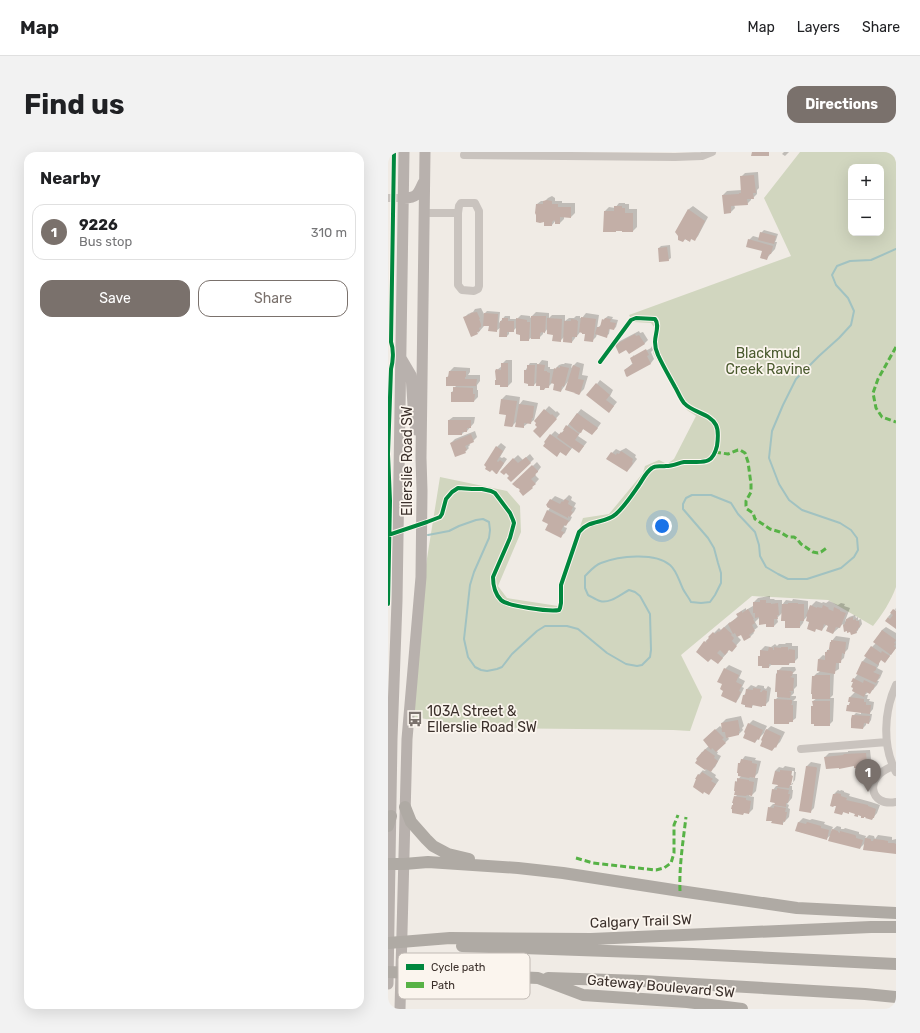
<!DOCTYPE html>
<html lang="en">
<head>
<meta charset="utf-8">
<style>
  body { margin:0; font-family:Rubik,sans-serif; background:#f2f2f2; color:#202124 }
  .controls { position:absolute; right:12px; top:12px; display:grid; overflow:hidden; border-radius:8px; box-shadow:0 4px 16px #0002 }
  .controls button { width:36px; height:36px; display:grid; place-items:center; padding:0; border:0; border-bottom:1px solid #e0e0e0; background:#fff; color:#202124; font:20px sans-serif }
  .you { position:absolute; left:274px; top:374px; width:14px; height:14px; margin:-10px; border:3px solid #fff; border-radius:50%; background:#1a73e8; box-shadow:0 0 0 6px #1a73e833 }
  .badge { display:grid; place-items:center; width:26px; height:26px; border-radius:50%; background:#7a716c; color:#fff; font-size:13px; font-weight:700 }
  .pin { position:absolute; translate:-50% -33px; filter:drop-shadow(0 1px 2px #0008) }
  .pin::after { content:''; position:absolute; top:21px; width:14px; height:12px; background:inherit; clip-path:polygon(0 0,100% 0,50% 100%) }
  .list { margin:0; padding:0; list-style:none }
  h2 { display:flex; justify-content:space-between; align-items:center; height:52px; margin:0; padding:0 16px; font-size:17px }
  h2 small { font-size:13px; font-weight:400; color:#757577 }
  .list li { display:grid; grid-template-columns:26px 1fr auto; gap:12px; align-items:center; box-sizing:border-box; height:56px; margin:0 8px 8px; padding:0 8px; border:1px solid #e0e0e0; border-radius:12px }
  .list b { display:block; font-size:15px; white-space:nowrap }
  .list p { margin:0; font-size:13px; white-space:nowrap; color:#757577 }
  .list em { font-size:13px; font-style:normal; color:#757577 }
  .actions { display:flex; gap:8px; padding:12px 16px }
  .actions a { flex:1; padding:9px 0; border:1px solid #7a716c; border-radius:12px; text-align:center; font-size:14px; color:#7a716c }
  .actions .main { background:#7a716c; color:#fff }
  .map { position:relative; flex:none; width:508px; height:857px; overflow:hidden; border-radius:12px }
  header { display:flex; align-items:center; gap:24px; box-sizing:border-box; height:56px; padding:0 20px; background:#fff; border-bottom:1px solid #e0e0e0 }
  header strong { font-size:19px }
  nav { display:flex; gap:22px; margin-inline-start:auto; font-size:14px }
  .intro { display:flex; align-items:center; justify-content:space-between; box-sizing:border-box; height:96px; padding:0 24px }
  h1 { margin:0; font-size:28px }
  .button { padding:10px 18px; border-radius:12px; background:#7a716c; color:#fff; font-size:14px; font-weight:700 }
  main { display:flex; gap:24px; padding:0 24px }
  aside { flex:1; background:#fff; border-radius:12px; box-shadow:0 4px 16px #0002 }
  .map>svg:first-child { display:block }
  .green { fill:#d1d6bf; fill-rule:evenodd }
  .shadow { fill:#0003; fill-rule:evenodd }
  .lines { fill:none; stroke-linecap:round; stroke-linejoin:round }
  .stream { stroke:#a1c2c1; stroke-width:2 }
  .building { fill:#c3afa7 }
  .minor { stroke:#c9c3be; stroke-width:8 }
  .major { stroke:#b8b1ad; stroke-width:11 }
  .highway { stroke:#afaaa4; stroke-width:12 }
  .quiet { stroke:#57b246; stroke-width:3; stroke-dasharray:6 3; stroke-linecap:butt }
  .cycleway-casing { stroke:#fbf5ee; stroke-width:6 }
  .cycleway { stroke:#00873e; stroke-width:4 }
  .labels { text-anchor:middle; stroke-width:3.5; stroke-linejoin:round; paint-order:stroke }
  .park-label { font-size:14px; fill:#4a5a2e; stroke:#fbf5ee }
  .street-label { font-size:14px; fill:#3b302b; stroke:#fbf5ee }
  .poi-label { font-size:14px; fill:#3b302b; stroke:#fbf5ee; text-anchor:start }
  .key { fill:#fbf5ee; stroke:#c1bab4; stroke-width:1 }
  .key-label { font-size:11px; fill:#3b302b }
</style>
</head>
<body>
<header>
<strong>Map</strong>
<nav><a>Map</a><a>Layers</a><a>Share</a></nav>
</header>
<div class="intro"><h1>Find us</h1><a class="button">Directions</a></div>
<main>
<aside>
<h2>Nearby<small></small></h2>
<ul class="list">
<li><span class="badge">1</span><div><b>9226</b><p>Bus stop</p></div><em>310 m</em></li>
</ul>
<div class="actions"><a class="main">Save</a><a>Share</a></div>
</aside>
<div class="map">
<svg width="508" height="857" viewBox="0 0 508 857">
  <rect width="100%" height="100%" fill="#f0ebe5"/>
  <path class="green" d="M 412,0 L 508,0 L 508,435 C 503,449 494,463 485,474 L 440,448 L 364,444 L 293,503 L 314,545 L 302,579 L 285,578 L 91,576 L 26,565 L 37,419 L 52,325 L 119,339 L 132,354 L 133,380 L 110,434 L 119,446 L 170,454 L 170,438 L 195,366 L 221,362 L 255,321 L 257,314 L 271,308 L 279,312 L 286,307 L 308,264 L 299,258 L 265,201 L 266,175 L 263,171 L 245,170 L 241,163 L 403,104 L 376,46 ZM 463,15 L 493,15 L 493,81 L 463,81 Z"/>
  <path class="shadow" d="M 396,0 L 401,0 L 397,4 L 394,2 Z
    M 370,20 L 371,36 L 369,38 L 369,42 L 365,46 L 363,46 L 363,48 L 359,52 L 346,52 L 347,56 L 343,60 L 335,43 L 339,39 L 354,38 L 353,25 L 357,21 Z
    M 164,44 L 167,46 L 167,49 L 174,49 L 174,51 L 187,51 L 187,61 L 183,65 L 176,65 L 176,67 L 172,71 L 168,68 L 164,73 L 157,69 L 149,52 L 153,49 L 157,49 L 160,46 Z
    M 231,51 L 237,51 L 237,52 L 241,52 L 241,57 L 249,57 L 249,75 L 245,79 L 217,59 L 221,55 L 227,56 Z
    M 305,54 L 320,65 L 310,84 L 306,88 L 304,86 L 301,89 L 297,87 L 295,89 L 289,80 L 301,57 Z
    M 376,78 L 390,82 L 388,88 L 387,90 L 389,90 L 387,97 L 379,106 L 375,98 L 361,88 L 365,84 L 372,86 L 373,81 Z
    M 282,93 L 283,106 L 280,108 L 271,96 L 273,94 Z
    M 93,156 L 96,162 L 99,159 L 112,160 L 111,171 L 117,164 L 122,164 L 122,167 L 129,167 L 133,163 L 142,164 L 142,166 L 148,160 L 161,161 L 161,166 L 164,163 L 177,163 L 177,169 L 181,166 L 186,166 L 188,164 L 192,164 L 192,166 L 194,166 L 198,161 L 211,163 L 209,176 L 213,173 L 215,168 L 220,164 L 225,165 L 224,167 L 230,168 L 228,175 L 226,177 L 222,176 L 221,182 L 218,184 L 209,182 L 208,185 L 204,189 L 198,181 L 193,179 L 189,184 L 188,184 L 187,186 L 184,190 L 176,185 L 173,188 L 160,176 L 157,180 L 155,179 L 155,182 L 151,186 L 144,185 L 140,188 L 133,182 L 129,175 L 125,179 L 121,179 L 121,182 L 119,184 L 113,175 L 108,179 L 102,173 L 96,174 L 90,181 L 76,166 L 80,162 L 85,160 L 87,157 Z
    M 251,179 L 252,181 L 255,180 L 260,188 L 256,192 L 238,196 L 228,193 L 232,189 Z
    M 263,194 L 265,198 L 263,200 L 266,207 L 263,211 L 240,223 L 237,218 L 245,211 L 243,207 L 246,203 L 246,205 L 263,196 Z
    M 118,208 L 124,208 L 124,230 L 120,234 L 113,232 L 109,228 L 109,218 L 114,214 L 114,212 Z
    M 154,208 L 160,209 L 160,215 L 162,215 L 162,217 L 167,217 L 171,213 L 174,212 L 176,212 L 177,211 L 184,212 L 183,216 L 189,210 L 196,212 L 194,223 L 200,224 L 196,237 L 192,241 L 181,228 L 173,239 L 167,231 L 164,231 L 160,235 L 159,235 L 156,237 L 150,229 L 146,233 L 137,219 L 142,211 L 149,211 L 149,214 Z
    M 66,215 L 82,216 L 82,220 L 80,223 L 92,223 L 92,229 L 89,233 L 89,238 L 90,238 L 90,245 L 86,249 L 64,240 L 66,238 L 66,236 L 69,233 L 59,225 L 62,223 L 62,219 Z
    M 212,228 L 225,238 L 222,244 L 229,250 L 221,260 L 209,232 Z
    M 118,243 L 132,245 L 131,253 L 135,248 L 150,251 L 146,268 L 142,271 L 140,271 L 135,275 L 129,269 L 124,274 L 114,247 Z
    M 161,254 L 168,260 L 169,259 L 172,262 L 152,284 L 150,271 L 147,269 Z
    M 193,257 L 213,271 L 208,278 L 196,276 L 194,278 L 190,284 L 199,290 L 192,299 L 185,295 L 178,303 L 173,299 L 169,304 L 163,283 L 167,279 L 172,283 Z
    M 65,265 L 87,265 L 86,271 L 79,279 L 77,279 L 74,282 L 61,268 Z
    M 87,279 L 89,285 L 85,289 L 81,291 L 82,293 L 80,295 L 81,296 L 77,300 L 63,291 L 67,287 Z
    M 113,291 L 118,295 L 112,305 L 114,306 L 116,305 L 119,307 L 113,316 L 109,320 L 109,295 Z
    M 238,296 L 248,303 L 247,305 L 249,307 L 243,315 L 239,319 L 224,301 L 228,297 L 232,299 Z
    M 142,302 L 146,307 L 123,329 L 118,314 L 130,303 L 135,308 Z
    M 149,310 L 153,315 L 147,323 L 151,327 L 144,335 L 133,338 L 126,332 Z
    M 181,343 L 184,345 L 183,348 L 188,351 L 186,355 L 188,356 L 186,360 L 182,364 L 184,365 L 182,369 L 177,373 L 176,375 L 179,376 L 177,381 L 173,384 L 161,371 L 160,359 L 162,356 L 163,348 L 167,344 L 176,348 Z
    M 382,444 L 382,447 L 386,447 L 387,448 L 394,448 L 394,453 L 398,448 L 404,449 L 405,447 L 420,449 L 420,462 L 423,454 L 428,449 L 434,451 L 435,450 L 438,451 L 441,449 L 450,453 L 453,451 L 457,452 L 456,454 L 462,456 L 457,469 L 461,465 L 467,463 L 468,466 L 470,465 L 470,468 L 473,467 L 474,472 L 468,481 L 460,478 L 457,478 L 455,472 L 445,481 L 441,473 L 439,472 L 434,478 L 423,469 L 421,462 L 416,468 L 415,471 L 412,475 L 398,468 L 394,461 L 389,466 L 390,470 L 386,474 L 379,471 L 372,465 L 367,470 L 370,475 L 365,479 L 366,481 L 362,485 L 353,482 L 349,484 L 353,488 L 344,498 L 342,497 L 339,499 L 340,500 L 330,511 L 317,490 L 331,476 L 333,478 L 342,470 L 342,471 L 347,467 L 350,464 L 349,462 L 353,459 L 358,456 L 358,458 L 365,454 L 366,457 L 366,450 L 370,446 Z
    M 508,456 L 507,460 L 508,460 L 508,476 L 500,465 Z
    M 498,475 L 508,481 L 508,496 L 497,510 L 493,507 L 491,510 L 491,513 L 489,516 L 495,519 L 492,526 L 489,529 L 491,529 L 489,533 L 482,541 L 480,540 L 477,543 L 480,543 L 479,547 L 482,547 L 481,549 L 486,550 L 485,557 L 481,562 L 484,562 L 483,568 L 481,571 L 478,571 L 478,573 L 475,576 L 465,564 L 468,561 L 473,562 L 473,560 L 460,554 L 462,551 L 463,549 L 461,549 L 462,545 L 467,540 L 466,527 L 470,522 L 469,522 L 475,509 L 479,504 L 484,495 L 488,491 L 494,478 Z
    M 448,484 L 462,486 L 460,497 L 457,500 L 456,506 L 451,510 L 451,517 L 446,520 L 445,543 L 442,546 L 446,546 L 445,569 L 441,573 L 424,555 L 426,553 L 425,549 L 429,546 L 425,525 L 429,521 L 430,521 L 432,519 L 431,507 L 435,503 L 438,504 L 438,500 L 442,496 L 443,490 Z
    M 398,491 L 404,491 L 404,494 L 410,494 L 410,506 L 406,510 L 403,510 L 401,512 L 384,512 L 381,515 L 371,505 L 373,503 L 373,498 L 377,494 L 383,495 L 387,492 L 389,494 L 391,492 L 397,492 Z
    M 341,513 L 354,519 L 351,526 L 357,529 L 354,535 L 356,536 L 351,546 L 348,550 L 337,538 L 337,517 Z
    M 394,515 L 407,515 L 408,518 L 404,522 L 409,522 L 409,534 L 406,537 L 406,541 L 403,544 L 408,544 L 408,546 L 405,549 L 409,549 L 408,566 L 404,569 L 402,569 L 401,571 L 387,548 L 390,545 L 388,522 L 390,519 Z
    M 363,533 L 368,535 L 370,533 L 376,534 L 376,536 L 378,537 L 380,534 L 383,536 L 381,549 L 377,553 L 365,553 L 364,555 L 354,552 L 356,543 L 358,541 L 359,537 Z
    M 353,564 L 356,574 L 354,576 L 355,578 L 351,582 L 339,584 L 341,587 L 328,599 L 330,600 L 329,602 L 333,604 L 327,615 L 322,619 L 328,623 L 327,625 L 331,628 L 324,638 L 320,642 L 308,626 L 315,618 L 316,619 L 318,618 L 309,611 L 314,600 L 321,594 L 320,584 L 332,574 L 335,577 L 334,571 L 338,567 Z
    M 365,568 L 379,574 L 376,580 L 383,574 L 397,580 L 392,590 L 384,598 L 377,580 L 367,590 L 361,572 Z
    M 482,598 L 483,607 L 477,613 L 470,613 L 469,615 L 437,605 L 441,601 L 460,600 L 460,599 Z
    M 357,604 L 368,606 L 367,608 L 373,609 L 370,621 L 365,626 L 370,626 L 368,639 L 364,643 L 361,642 L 361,644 L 366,645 L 365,657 L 361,661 L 346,652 L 347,645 L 350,642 L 348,630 L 353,624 L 351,612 Z
    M 423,610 L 433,612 L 426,656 L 422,660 L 412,658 L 419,614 Z
    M 397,614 L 407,616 L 407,620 L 408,620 L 407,628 L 402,634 L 404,634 L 404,638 L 405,638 L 404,646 L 399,652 L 401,653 L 400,656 L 402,657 L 401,665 L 394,672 L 381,656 L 385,652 L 387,652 L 385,638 L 388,634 L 390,634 L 387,619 L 391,615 L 395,616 ZM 404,619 L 406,619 L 405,632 L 402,634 Z
    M 450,638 L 452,639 L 453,638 L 456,639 L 456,640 L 462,642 L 461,644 L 483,650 L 492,653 L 489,661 L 484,667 L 470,663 L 469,664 L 468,662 L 462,659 L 461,660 L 456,659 L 454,662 L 449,653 L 446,642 Z
    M 415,666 L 422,668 L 424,667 L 437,670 L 436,672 L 445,675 L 443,679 L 449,674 L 453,675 L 453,677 L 456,677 L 457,676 L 471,680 L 471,682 L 478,684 L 477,687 L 481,683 L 486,684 L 487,687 L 490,683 L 504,685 L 504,688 L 508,687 L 508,700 L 477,691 L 472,696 L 444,682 L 438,687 L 409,679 L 411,670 Z"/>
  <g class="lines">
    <path class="stream" d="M 40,383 L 61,379 L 71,374 L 88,368 L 95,367 L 101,370 L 102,378 L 101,386 L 86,420 L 82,433 L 76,487 L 80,505 L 87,515 L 93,518 L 99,519 L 109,517 L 114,515 L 124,502 L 149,479 L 157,474 L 179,474 L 190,477 L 219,501 L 238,512 L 249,514 L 254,513 L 262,505 L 263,498 L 262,462 L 252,444 L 247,440 L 241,438 C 233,442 222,452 212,449 C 208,448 204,445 200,443 L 197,436 L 197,424 C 202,419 207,413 213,411 C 231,404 267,400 282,413 C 289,419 291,429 295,437 C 297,441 301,446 303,450 L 313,451 L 322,450 L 327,443 L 333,431 L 333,421 L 330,411 L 326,396 L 320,386 L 295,357 L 295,352 L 298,346 L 304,343 L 323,343 L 343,351 L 350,362 L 367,380 L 371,393 L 372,404 L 378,415 L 390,422 L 400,427 L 419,427 L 453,416 L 466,405 L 470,398 L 469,386 L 463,378 L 452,371 L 414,358 L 401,348 L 391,332 L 381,306 L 384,279 L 395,253 L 408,227 L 431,204 L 451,186 L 463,173 L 466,159 L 460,146 L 448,133 L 444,123 L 449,114 L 462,109 L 483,108 L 508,97"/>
  </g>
  <path class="building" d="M 364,0 L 381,0 L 381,4 L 363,4 Z
    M 366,23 L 368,41 L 365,41 L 366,47 L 359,47 L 360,53 L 343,54 L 343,61 L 336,62 L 334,43 L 351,42 L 351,41 L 353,41 L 352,24 Z
    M 159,48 L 164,49 L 164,52 L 170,52 L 170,55 L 183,55 L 183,66 L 172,65 L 172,72 L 167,72 L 167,69 L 166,68 L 164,70 L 164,74 L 156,74 L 156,70 L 152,71 L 148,70 L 148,63 L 147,61 L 148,52 L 155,52 L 155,49 Z
    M 226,54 L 234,54 L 234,56 L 237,56 L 237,61 L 245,61 L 245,80 L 234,80 L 234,79 L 228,79 L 228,80 L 215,80 L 216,59 L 226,59 Z
    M 300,57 L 317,69 L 307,89 L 303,87 L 302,90 L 297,87 L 295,90 L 290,88 L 290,84 L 287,80 Z
    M 372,80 L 388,84 L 386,92 L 370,88 Z
    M 360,87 L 385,94 L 383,102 L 381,102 L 379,108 L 372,106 L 374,99 L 358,95 Z
    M 279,95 L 281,109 L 271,110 L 270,96 Z
    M 89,160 L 92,167 L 91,167 L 93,172 L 93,175 L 91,176 L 92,179 L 89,180 L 90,182 L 83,185 L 75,165 L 83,162 L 82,161 Z
    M 96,161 L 110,162 L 109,180 L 100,179 L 101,174 L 95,174 Z
    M 143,164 L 158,164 L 157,181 L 153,180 L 152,182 L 152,187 L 143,187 Z
    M 193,165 L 208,167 L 205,190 L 196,189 L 197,182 L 194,182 L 194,181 L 191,180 Z
    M 114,166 L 120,166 L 120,169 L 126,169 L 126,180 L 119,180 L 119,185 L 111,185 L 112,169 L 114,169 Z
    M 128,166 L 139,168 L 139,170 L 142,170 L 141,189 L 132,189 L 132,183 L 128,182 Z
    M 159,166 L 174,167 L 173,190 L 164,189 L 165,183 L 159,182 Z
    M 217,166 L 223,167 L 222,170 L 228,171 L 226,178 L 221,177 L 219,186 L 207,182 L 209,175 L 212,175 L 214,167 L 216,168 Z
    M 183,167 L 189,168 L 189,169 L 190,169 L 189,185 L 184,185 L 184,191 L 175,190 L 176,169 L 183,169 Z
    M 247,182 L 248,184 L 251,183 L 257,192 L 241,202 L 238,198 L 231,202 L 227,193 Z
    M 258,197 L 261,203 L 259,204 L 263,212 L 239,225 L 238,224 L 236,218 L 245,212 L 244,211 L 242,206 Z
    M 113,211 L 120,211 L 120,235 L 112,235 L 112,233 L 107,233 L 107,228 L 108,228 L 107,219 L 108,217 L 113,218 Z
    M 149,212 L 157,213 L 156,219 L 159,219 L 159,220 L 162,221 L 161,236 L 157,236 L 156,238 L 152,238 L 152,234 L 148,234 Z
    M 139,213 L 147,213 L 146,234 L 140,234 L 140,232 L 136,231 L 136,218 L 139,218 Z
    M 185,213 L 192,216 L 190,227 L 196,228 L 192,242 L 191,243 L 186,241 L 187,241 L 177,238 Z
    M 172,214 L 181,216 L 176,235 L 174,234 L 173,240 L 165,238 L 166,232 L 163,231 L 166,216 L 168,217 L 169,215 L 172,216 Z
    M 61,219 L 78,219 L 78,225 L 77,225 L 77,227 L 89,227 L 88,234 L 58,234 L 58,225 L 60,225 Z
    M 208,231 L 222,243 L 218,248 L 226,254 L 221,261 L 198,243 Z
    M 65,235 L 85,236 L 85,242 L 87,242 L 86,250 L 63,250 L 63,240 L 65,240 Z
    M 113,247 L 129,249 L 125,274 L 124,275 L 116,274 L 118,263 L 111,262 Z
    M 131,252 L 146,254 L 145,266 L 144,266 L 143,272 L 136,271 L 136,276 L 127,275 Z
    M 156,257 L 163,263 L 164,262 L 169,267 L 152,286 L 145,279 L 149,275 L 147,273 L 148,271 L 146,269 Z
    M 189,261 L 210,276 L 204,283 L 195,277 L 193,281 L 190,280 L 181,272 Z
    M 60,268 L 83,268 L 83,276 L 79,276 L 79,280 L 74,280 L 74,283 L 60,283 Z
    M 178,273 L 191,282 L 187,288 L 196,294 L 191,301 L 169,285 L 173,280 L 174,281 L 176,278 L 175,278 Z
    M 83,282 L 86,290 L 77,294 L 79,298 L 77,299 L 78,301 L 67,305 L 62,291 Z
    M 162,282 L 183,297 L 178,304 L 172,300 L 169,305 L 155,294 L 157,291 L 156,290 Z
    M 108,294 L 115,299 L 109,309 L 110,310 L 112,308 L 116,311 L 109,322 L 108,322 L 104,318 L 102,320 L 97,317 L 98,315 L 96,313 Z
    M 233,299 L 245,307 L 244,310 L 245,311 L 239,320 L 218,307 L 223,300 L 228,303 L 229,301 L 231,302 Z
    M 138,305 L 143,311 L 123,330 L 119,326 L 121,324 L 118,321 L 116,323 L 112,320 L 125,306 L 130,311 Z
    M 144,313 L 150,319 L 150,320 L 147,322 L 148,323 L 143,327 L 148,332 L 144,335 L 145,336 L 135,344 L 131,339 L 132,338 L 130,336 L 129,336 L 124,332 Z
    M 162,347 L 172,352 L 174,349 L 175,350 L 177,347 L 181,349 L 180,352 L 185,355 L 183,359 L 185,360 L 182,365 L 180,364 L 180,366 L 159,355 L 159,354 L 158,353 Z
    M 159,358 L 181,369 L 178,374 L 176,373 L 173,379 L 176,380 L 173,386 L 157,378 L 160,372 L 154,369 Z
    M 372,448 L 378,448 L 378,451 L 383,451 L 383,452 L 390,451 L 391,463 L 389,463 L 390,467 L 386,467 L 386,475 L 378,475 L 378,472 L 371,473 L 371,465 L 367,466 L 367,461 L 365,461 L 365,450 L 372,450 Z
    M 400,451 L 410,451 L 410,452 L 416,452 L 416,469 L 412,469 L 412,476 L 397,476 L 397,469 L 393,469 L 394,452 L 400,452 Z
    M 422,453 L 429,456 L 429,455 L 434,456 L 435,453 L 441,456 L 440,457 L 445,459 L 445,460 L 446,455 L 452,458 L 452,459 L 458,461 L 452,476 L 448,475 L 445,482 L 438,479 L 440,474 L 436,472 L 434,479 L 428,477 L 427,480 L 419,477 L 421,470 L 418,469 L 419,464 L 418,464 Z
    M 360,457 L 366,467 L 365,467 L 367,471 L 364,473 L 367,479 L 361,483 L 363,485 L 356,489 L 353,483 L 349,485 L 347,481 L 345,482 L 340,472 L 350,465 L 348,462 L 354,459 L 354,461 Z
    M 505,457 L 508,459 L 508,477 L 497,469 L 500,465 L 502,467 L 505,463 L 502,461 Z
    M 465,465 L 465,468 L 468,467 L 468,469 L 471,469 L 472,475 L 470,476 L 470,478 L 468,479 L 469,481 L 463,483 L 462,480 L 459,481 L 459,479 L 456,480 L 455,473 L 457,472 L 457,470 L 458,470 L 458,467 Z
    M 336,475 L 344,482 L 343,483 L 346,486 L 344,489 L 349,494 L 344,500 L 341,498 L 337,503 L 332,498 L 329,501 L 335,506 L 330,512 L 323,507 L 320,510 L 308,500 L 316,489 L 319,491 L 318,489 L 321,486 L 320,485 L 325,480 L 327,482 L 330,479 L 331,480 Z
    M 494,478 L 508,488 L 506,491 L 508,492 L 506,494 L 508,496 L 503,503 L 485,490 Z
    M 443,488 L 458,490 L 457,502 L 454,501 L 453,511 L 448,511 L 447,522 L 429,519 L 430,507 L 437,508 L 437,500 L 439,500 L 439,498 L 442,498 L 442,497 L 441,497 L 442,490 L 443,490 Z
    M 483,494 L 493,501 L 494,499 L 502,504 L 497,511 L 493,508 L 490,513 L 476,504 Z
    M 381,495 L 385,496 L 385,498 L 386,498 L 386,495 L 393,496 L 393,495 L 400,495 L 400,499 L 401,497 L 407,498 L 407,511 L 401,511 L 401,513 L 383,513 L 383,512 L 381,512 L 381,516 L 374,516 L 374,514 L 370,514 L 370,504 L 372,504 L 372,498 L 380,499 Z
    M 474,509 L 488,515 L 488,518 L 485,520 L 492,523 L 488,531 L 468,522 Z
    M 336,516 L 351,523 L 348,530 L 354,533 L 351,539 L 353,540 L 348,551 L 333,544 L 335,539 L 332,537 L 334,532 L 329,530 Z
    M 389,518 L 403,519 L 405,520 L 404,524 L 402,525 L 406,526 L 405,539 L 401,539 L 403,540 L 402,546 L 389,545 L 389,540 L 387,540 L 388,522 L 389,522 Z
    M 427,523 L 442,523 L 442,547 L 424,547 L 424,542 L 423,542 L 424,524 L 427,524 Z
    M 465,526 L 475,531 L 476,528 L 487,533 L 485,538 L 484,538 L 482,542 L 478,540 L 476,545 L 464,539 L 465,536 L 463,535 L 465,530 L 463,530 Z
    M 365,536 L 373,537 L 372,540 L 374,540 L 374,539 L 376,538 L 379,539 L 378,554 L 374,554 L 374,555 L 364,553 L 364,556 L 357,555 L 357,553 L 353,552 L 355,543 L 357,543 L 358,537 L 365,538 Z
    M 461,545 L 476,547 L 476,550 L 478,550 L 478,553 L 483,553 L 482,562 L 458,559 L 459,553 L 461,553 L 462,550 L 460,550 Z
    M 386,547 L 404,548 L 404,551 L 403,553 L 405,553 L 405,570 L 401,570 L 401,572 L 386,572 Z
    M 424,549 L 442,549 L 442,574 L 426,574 L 426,572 L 423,572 L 423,554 L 425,554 Z
    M 464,563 L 482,564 L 481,572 L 476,571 L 475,577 L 463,576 L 463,567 Z
    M 350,568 L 352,579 L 351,579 L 351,583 L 338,586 L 337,580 L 334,580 L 333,571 Z
    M 360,571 L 375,578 L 371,588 L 369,587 L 367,591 L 355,586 L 357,581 L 356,580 Z
    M 327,577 L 336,586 L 334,587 L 338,591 L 328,600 L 324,596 L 323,598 L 315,588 Z
    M 378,577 L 393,584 L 388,596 L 387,595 L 384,599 L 372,594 L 374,589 L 373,588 Z
    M 317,597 L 327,604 L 326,606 L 330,609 L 323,620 L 318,617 L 317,618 L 307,611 L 309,608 L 308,607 L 314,600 L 315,600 Z
    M 478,601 L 479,611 L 478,612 L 478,614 L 469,614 L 469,616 L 466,616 L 466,614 L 451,617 L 451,616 L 438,617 L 436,605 L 456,603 L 455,602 Z
    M 353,607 L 364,609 L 364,611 L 369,612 L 367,626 L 362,625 L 361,626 L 350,624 L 350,621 L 349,621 L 350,611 L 352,611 Z
    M 418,614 L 428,615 L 429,616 L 423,661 L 411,659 Z
    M 392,618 L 404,619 L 403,623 L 405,624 L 403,633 L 402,633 L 401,636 L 389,635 L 390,633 L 384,632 L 387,619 L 392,620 Z
    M 314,620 L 325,627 L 323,629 L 328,632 L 321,643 L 316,640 L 315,642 L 305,635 L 308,627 L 307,627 L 310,622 L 312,623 Z
    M 349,626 L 361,628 L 361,629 L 366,630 L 364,644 L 359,643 L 358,644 L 346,643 L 347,639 L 346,639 L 347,629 L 349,630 Z
    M 389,636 L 401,638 L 400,642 L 402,642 L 400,651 L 398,651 L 398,655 L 386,653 L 387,651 L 382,650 L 384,637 L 389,638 Z
    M 448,641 L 453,642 L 453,644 L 459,646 L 458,648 L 480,653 L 480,654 L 488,657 L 486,666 L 485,666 L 484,668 L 477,666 L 478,665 L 476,665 L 476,666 L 473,666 L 473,664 L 470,663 L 470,665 L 466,664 L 467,662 L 461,660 L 461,662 L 455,660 L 454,663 L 446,661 L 448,654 L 446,654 L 445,655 L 442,654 L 445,642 L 448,642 Z
    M 346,644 L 358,646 L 358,648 L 363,649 L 361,662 L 356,661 L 355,663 L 344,661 L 344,657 L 343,657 L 344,653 L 345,653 L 345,651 L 344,651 Z
    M 386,654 L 398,656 L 397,660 L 399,660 L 397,670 L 395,669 L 395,673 L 383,671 L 384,669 L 378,669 L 380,655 L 386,656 Z
    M 410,670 L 418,672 L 419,670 L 433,674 L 433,676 L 441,678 L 439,688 L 407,679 Z
    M 444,677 L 450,679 L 450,680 L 452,681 L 452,679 L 467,683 L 468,684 L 468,686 L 475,688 L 472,697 L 440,689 Z
    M 477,686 L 483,687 L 483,689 L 485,689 L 486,687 L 495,688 L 500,689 L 500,691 L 506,691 L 508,692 L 508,702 L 475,698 Z"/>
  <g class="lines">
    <path class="minor" d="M 76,3 L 287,5 L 314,4 L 324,0
      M 0,46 L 16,46
      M 73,51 L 87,51 L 91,59 L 91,134 L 90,137 L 86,139 L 74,138 L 70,133 L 70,61 L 71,54 Z
      M 36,61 L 70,61
      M 508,533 C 496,559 494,594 508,620
      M 413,597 L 499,590
      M 505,614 C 499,617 493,619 489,625 C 483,632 484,643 492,648 C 497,651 503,651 508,650"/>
    <path class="major" d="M 16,46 C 29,46 30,42 35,31
      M 13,206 L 23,223 L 26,268 L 28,278
      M 0,832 L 4,587 L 9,449 L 16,0
      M 12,857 L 19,587 L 33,425 L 34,339 L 33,306 L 37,0"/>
    <path class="highway" d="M 17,655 L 23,670 L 38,687 L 45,694 L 60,702 L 81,707
      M 0,674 L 3,664
      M 0,712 L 16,712 L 40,710 L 130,716 L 175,721 L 292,739 L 409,756 L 508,761
      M 0,791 L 62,786 L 203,787 L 483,775 L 508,775
      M 74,794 L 305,802 L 508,812
      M 0,820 L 150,826 L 195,843 L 299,850 L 354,857
      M 160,826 L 254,829 L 477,842 L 508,845"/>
    <path class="quiet" d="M 508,195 L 490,227 L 485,241 L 488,256 L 494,265 L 508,270
      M 327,300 L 340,302 L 350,298 L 352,298 L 357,301 L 360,310 L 363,332 L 363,340 L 358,349 L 358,354 L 359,357 L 365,361 L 367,367 L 382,377 L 392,380 L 400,385 L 406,385 L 409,387 L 413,392 L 425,400 L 430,401 L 433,400 L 440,395
      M 188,706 L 205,711 L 268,718 L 276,716 L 283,711 L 286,701 L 286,673 L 290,663
      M 292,739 C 291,715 295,690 298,665"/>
    <defs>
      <path id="cycleway" d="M 0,383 L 39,370 L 52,365 L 54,362 L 58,347 L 64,340 L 70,336 L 84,337 L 94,337 L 103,339 L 107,341 L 122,361 L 125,368 L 126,371 L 122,386 L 105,425 C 105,433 107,442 113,448 C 119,454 162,460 171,458 L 172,456 L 173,451 L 173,433 L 191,380 C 201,367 217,372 228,362 C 237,354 244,343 251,333 C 255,327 258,320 264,316 C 268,313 273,315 278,314 C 285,314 290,311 296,310 C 313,309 324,315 329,294 C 330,287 331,279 328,273 C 322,261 305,261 296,251 C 292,246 290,240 287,235 C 281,224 275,214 270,203 C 268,199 267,194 267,190 C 267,182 272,173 267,167 L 248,166 L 243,168 L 212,210
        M 0,452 L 2,349 L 0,302 L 3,217 C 5,210 6,198 3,190 L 6,0"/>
    </defs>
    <use href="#cycleway" class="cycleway-casing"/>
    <use href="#cycleway" class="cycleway"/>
  </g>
  <defs>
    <symbol id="bus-bare" viewBox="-9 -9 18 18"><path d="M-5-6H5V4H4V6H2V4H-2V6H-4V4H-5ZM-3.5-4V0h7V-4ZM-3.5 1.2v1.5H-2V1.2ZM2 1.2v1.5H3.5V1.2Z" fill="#7a716c" stroke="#fbf5ee" stroke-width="2.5" paint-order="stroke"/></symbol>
  </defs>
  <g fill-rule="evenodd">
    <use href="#bus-bare" x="16" y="556" width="22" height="22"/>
  </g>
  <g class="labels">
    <g class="park-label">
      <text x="380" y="206">Blackmud<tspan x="380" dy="16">Creek Ravine</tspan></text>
    </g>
    <g class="street-label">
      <text transform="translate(19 309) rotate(-90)" y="5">Ellerslie Road SW</text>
      <text transform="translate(253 769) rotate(-2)" y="5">Calgary Trail SW</text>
      <text transform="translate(273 834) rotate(5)" y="5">Gateway Boulevard SW</text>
    </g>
    <g class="poi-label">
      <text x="39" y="564">103A Street &amp;<tspan x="39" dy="16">Ellerslie Road SW</tspan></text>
    </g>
  </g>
  <rect x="10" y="801" width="132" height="46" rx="6" class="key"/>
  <rect x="18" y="812" width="18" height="6" fill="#00873e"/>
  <rect x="18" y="830" width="18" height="6" fill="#57b246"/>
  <g class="key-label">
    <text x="43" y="819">Cycle path</text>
    <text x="43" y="837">Path</text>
  </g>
</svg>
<div class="controls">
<button>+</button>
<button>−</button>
</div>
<div class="you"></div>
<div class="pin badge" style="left:480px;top:640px">1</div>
</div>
</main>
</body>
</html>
